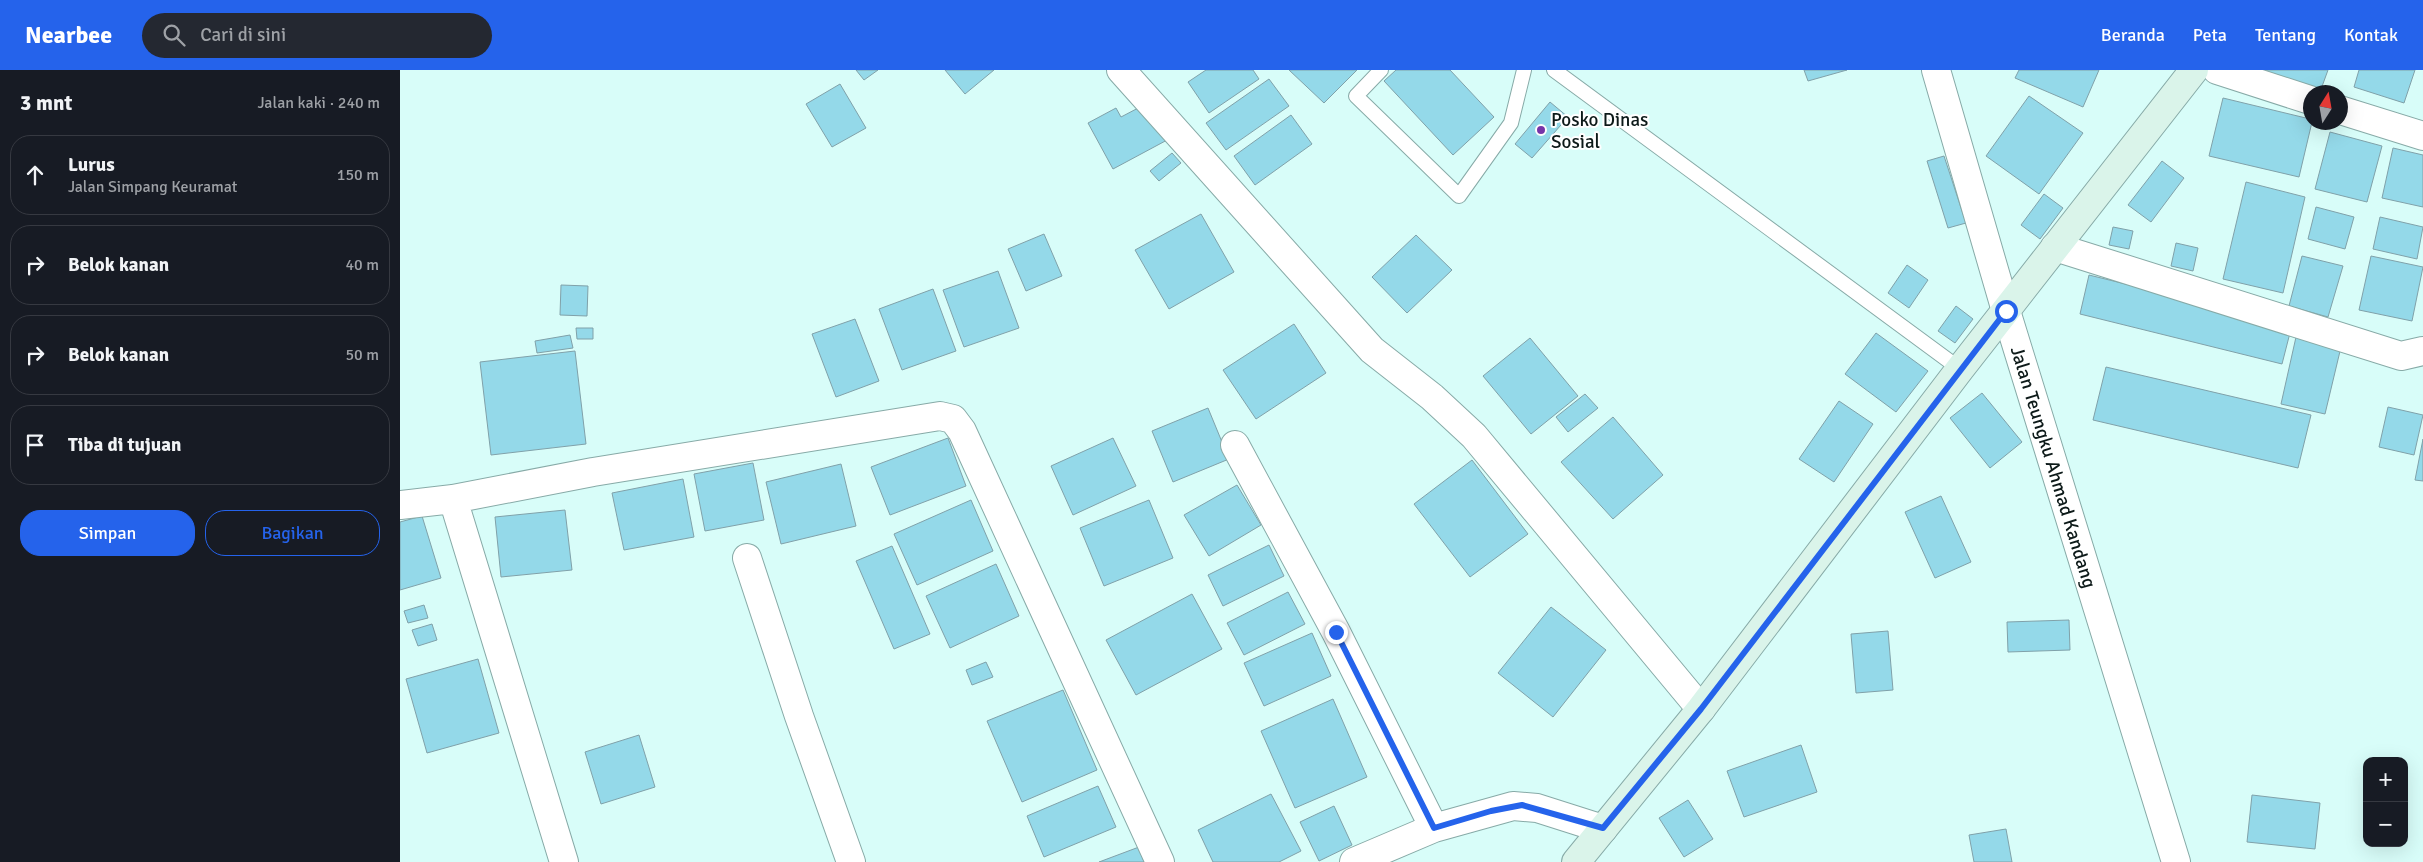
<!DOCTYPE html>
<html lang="id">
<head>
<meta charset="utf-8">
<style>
  body { margin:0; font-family:Signika,sans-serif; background:#242831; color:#f1f3f6 }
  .controls { position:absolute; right:15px; bottom:15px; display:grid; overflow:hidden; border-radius:10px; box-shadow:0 5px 20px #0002 }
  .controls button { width:45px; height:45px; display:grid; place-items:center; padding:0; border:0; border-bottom:1px solid #363941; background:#171b24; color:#f1f3f6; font:25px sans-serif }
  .compass { position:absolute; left:1903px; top:15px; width:45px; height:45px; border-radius:50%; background:#171b24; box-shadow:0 5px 20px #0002; rotate:11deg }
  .stop { position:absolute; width:15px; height:15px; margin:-11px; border:4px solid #2563eb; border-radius:50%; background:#fff }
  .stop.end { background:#2563eb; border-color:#fff; box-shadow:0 1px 5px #0008 }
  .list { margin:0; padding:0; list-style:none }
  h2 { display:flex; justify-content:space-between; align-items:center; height:65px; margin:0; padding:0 20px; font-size:21px }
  h2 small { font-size:16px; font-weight:400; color:#9ea1a6 }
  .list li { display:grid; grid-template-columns:32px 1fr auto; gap:15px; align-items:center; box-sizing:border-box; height:80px; margin:0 10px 10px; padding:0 10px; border:1px solid #363941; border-radius:20px }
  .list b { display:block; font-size:19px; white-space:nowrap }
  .list p { margin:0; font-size:16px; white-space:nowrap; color:#9ea1a6 }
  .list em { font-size:16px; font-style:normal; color:#9ea1a6 }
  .actions { display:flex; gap:10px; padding:15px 20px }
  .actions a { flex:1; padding:11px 0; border:1px solid #2563eb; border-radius:20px; text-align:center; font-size:18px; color:#2563eb }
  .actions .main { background:#2563eb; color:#fff }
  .icon { flex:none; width:28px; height:28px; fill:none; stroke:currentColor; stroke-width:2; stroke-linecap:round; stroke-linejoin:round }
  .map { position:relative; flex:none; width:2023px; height:792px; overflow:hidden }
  header { display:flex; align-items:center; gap:30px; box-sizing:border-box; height:70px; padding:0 25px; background:#2563eb; color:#fff }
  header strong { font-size:24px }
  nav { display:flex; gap:28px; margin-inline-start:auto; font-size:18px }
  .search { width:350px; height:45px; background:#242831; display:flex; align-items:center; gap:12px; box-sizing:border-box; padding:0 18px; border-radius:28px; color:#9ea1a6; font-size:19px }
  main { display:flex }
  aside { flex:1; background:#171b24 }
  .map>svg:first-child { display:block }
  .building { fill:#94d9e9; stroke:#80a1a9 }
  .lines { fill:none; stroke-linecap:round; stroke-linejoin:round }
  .service-casing { stroke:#87aaa7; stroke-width:16 }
  .minor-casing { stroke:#87aaa7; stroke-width:30 }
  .secondary-casing { stroke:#87aaa7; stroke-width:30 }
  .service { stroke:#fff; stroke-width:14 }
  .minor { stroke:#fff; stroke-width:28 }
  .secondary { stroke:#daf4ea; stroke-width:28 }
  .route { stroke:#2563eb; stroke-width:6 }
  .poi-dot { fill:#7634a8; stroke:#fff; stroke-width:2 }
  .labels { text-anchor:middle; stroke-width:4; stroke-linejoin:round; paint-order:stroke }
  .poi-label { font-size:19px; fill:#0d1a19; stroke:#fff; text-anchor:start }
  .street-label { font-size:19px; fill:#0d1a19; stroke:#fff }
</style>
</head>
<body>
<header>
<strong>Nearbee</strong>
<div class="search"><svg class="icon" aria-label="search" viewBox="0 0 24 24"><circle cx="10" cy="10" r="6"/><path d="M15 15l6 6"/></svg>Cari di sini</div>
<nav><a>Beranda</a><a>Peta</a><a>Tentang</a><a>Kontak</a></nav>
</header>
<main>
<aside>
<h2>3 mnt<small>Jalan kaki · 240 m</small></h2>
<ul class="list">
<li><svg class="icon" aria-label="ahead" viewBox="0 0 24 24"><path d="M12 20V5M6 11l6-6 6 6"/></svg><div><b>Lurus</b><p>Jalan Simpang Keuramat</p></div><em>150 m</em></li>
<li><svg class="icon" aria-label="right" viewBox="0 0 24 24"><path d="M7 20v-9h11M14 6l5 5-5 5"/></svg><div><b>Belok kanan</b></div><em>40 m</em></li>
<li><svg class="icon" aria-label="right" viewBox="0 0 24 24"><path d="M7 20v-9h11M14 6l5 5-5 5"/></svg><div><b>Belok kanan</b></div><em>50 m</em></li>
<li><svg class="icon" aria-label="arrive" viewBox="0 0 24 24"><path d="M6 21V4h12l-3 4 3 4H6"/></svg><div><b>Tiba di tujuan</b></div></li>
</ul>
<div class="actions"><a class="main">Simpan</a><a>Bagikan</a></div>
</aside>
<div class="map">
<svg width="2023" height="792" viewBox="0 0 2023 792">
  <rect width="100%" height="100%" fill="#d8fdf9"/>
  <path class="building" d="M 456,0 L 478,0 L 464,10 Z
    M 545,0 L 594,0 L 565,24 Z
    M 806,0 L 853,0 L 859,9 L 809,43 L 788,12 Z
    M 889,0 L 957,0 L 924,33 Z
    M 996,0 L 1050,0 L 1094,47 L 1053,85 L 984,11 Z
    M 1404,0 L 1447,0 L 1408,11 Z
    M 1619,0 L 1699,0 L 1683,37 L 1615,8 Z
    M 1867,0 L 1928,0 L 1920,22 L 1865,5 Z
    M 1959,0 L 2015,0 L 2004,33 L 1954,17 Z
    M 869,9 L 889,36 L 826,80 L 806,53 Z
    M 440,14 L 466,58 L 432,77 L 406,34 Z
    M 1629,26 L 1683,63 L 1639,124 L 1586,86 Z
    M 1823,28 L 1910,49 L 1912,52 L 1899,107 L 1809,86 Z
    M 1150,32 L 1168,47 L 1132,88 L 1115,74 Z
    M 742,36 L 769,69 L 713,99 L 688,53 L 716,38 L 721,47 Z
    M 891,45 L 912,74 L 855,115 L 834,86 Z
    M 1930,62 L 1982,76 L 1967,132 L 1915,119 Z
    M 1993,78 L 2023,85 L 2023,137 L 1982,128 Z
    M 772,83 L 781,93 L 759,111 L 750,101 Z
    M 1544,86 L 1566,153 L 1548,158 L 1527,91 Z
    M 1762,91 L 1784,108 L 1751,152 L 1728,135 Z
    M 1846,112 L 1905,127 L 1883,223 L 1823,209 Z
    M 1644,124 L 1663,138 L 1640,169 L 1621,155 Z
    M 1916,137 L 1954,147 L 1945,179 L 1908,169 Z
    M 801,144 L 834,202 L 769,239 L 735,180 Z
    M 1980,147 L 2023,157 L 2017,189 L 1973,179 Z
    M 1713,157 L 1733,161 L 1729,179 L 1709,175 Z
    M 644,164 L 662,206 L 626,221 L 608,179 Z
    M 1016,165 L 1052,200 L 1007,243 L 972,207 Z
    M 1776,173 L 1798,178 L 1793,201 L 1771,196 Z
    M 1902,186 L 1943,196 L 1928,247 L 1889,236 Z
    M 1971,186 L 2023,197 L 2012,251 L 1959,240 Z
    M 1507,195 L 1528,210 L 1509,238 L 1488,223 Z
    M 598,201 L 619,258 L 564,277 L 543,220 Z
    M 1689,205 L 1892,255 L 1882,294 L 1680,244 Z
    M 161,215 L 188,216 L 187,246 L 160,245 Z
    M 533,219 L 556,281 L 502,300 L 479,239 Z
    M 1556,236 L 1573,249 L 1555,273 L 1538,261 Z
    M 455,249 L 479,311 L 436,327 L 412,264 Z
    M 894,254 L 926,303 L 856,349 L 823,300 Z
    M 176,258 L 193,258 L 193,269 L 177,269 Z
    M 1476,263 L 1528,301 L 1496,342 L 1445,304 Z
    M 170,265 L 173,278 L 137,283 L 135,271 Z
    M 1896,267 L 1941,277 L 1925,344 L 1881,334 Z
    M 1130,268 L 1178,326 L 1131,364 L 1083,306 Z
    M 175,281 L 186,374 L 91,385 L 80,292 Z
    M 1706,297 L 1911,345 L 1898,398 L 1693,350 Z
    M 1582,323 L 1622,372 L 1590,398 L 1550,348 Z
    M 1185,324 L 1198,338 L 1168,362 L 1156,347 Z
    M 1439,331 L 1473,354 L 1434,412 L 1399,389 Z
    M 1988,337 L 2023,345 L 2014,385 L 1979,377 Z
    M 808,338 L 829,389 L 773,412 L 752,361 Z
    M 1213,347 L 1263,405 L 1213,449 L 1161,392 Z
    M 548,368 L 566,416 L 490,445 L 471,397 Z
    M 713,368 L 736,416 L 673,445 L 651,396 Z
    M 2023,369 L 2023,411 L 2015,410 Z
    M 1072,390 L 1128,464 L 1070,507 L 1014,434 Z
    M 353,393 L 364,450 L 305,461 L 294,404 Z
    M 441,394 L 456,456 L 381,474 L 366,412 Z
    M 283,409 L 294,467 L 224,480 L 212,423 Z
    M 837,415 L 861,455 L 809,486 L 784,445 Z
    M 1541,426 L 1571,492 L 1535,508 L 1505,442 Z
    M 571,430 L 593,481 L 517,515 L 494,464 Z
    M 749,430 L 773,488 L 704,516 L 680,458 Z
    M 165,440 L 172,500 L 101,507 L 95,447 Z
    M 22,446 L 41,508 L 0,520 L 0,452 Z
    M 869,475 L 884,506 L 823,536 L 808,505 Z
    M 492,476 L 530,564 L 494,579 L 456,491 Z
    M 596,494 L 619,546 L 550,578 L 526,526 Z
    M 888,522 L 905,554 L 844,585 L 827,553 Z
    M 792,524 L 822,579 L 736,625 L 706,570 Z
    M 24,535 L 28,548 L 8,553 L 4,541 Z
    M 1151,537 L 1206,580 L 1153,647 L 1098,603 Z
    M 1669,550 L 1670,580 L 1608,582 L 1607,552 Z
    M 32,554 L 37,570 L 18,576 L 12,560 Z
    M 1488,561 L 1493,620 L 1456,623 L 1451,564 Z
    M 912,563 L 931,606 L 864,636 L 844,593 Z
    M 78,589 L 99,663 L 27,683 L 6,609 Z
    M 586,592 L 593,607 L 572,615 L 566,600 Z
    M 663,620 L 697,700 L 622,732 L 587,651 Z
    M 933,629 L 967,707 L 895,738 L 861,661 Z
    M 239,665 L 255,717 L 201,734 L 185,682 Z
    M 1401,675 L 1417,722 L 1344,747 L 1327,701 Z
    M 698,716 L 716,757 L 644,787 L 627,746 Z
    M 871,724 L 901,781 L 879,792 L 813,792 L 798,760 Z
    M 1852,725 L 1920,733 L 1915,779 L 1847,772 Z
    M 1288,730 L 1313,769 L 1284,787 L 1259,748 Z
    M 934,736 L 952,775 L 919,791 L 900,752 Z
    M 1606,759 L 1612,792 L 1574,792 L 1569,765 Z
    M 739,777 L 744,792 L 699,792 Z"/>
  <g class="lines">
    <defs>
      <path id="service" d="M 981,0 L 956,26 L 1059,126 L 1111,53 L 1124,0
        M 1154,0 L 1560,299"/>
      <path id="minor" d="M 721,0 L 972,280 L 1032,327 L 1074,366 L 1301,639
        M 1536,0 L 1606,241 L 1776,792
        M 1817,0 L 1910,30
        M 1940,40 L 2023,66
        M 1655,177 L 2001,286 L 2023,281
        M 835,375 L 936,562 L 1034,758
        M 53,429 L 164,792
        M 0,435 L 53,429 L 193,402 L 540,346 L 553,349 L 562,361 L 760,792
        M 347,488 L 399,646 L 451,792
        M 954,792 L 1034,758 L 1113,736 L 1137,738 L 1203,759"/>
      <path id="secondary" d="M 1176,792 L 1301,639 L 1560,299 L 1794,0"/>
    </defs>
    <use href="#service" class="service-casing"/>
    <use href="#minor" class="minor-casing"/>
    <use href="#secondary" class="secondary-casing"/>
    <use href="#service" class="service"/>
    <use href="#minor" class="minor"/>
    <use href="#secondary" class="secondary"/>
  </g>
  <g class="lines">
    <path class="route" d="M 936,562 L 1034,758 L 1091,741 L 1122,735 L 1203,758 L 1301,639 L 1606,241"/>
  </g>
  <circle class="poi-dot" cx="1141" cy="60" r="5"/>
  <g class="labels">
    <g class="poi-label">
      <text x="1151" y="56">Posko Dinas<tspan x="1151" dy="22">Sosial</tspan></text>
    </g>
    <g class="street-label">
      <text transform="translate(1654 397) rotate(73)" y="7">Jalan Teungku Ahmad Kandang</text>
    </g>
  </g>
</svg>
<div class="controls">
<button>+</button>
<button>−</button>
</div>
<svg class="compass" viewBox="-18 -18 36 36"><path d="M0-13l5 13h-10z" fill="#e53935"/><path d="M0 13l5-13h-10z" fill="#9ea1a6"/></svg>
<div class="stop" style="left:1606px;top:241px"></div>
<div class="stop end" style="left:936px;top:562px"></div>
</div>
</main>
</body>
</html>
